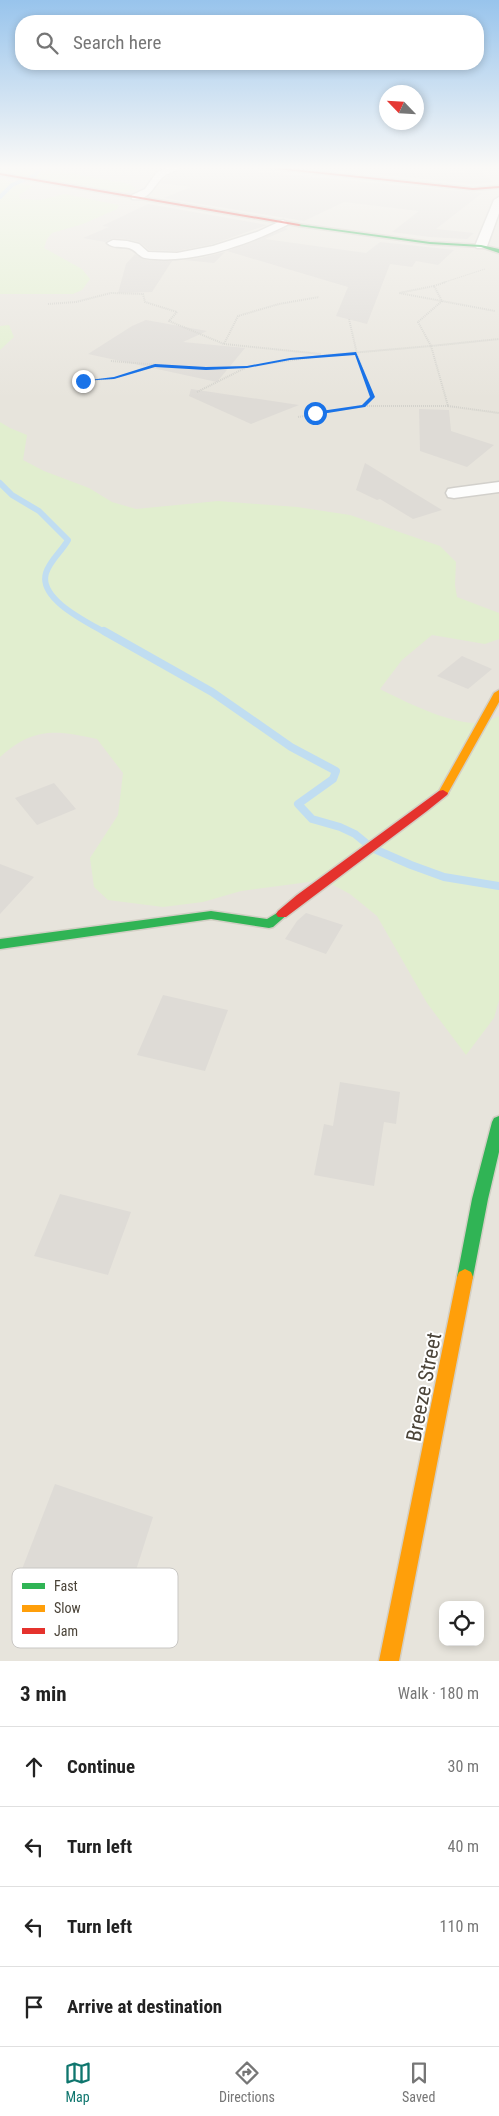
<!DOCTYPE html>
<html lang="en">
<head>
<meta charset="utf-8">
<style>
  body { margin:0; font-family:"Roboto Condensed",sans-serif; background:#f2f2f2; color:#222 }
  .controls { position:absolute; right:15px; bottom:15px; display:grid; overflow:hidden; border-radius:10px; box-shadow:0 2px 8px #0003 }
  .controls button { width:45px; height:45px; display:grid; place-items:center; padding:0; border:0; border-bottom:1px solid #e0e0e0; background:#fff; color:#222; font:25px sans-serif }
  .compass { position:absolute; left:379px; top:85px; width:45px; height:45px; border-radius:50%; background:#fff; box-shadow:0 2px 8px #0003; rotate:295deg }
  .stop { position:absolute; width:15px; height:15px; margin:-11px; border:4px solid #1a73e8; border-radius:50%; background:#fff }
  .stop.end { background:#1a73e8; border-color:#fff; box-shadow:0 1px 5px #0008 }
  .list { margin:0; padding:0; list-style:none }
  h2 { display:flex; justify-content:space-between; align-items:center; height:65px; margin:0; padding:0 20px; font-size:21px }
  h2 small { font-size:16px; font-weight:400; color:#767676 }
  .list li { display:grid; grid-template-columns:32px 1fr auto; gap:15px; align-items:center; box-sizing:border-box; height:80px; padding:0 20px; border-top:1px solid #e0e0e0 }
  .list b { display:block; font-size:19px; white-space:nowrap }
  .list em { font-size:16px; font-style:normal; color:#767676 }
  .icon { flex:none; width:28px; height:28px; fill:none; stroke:currentColor; stroke-width:2; stroke-linecap:round; stroke-linejoin:round }
  .map { position:relative; flex:none; width:499px; height:1661px; overflow:hidden }
  .search { position:absolute; background:#fff; box-shadow:0 2px 8px #0003; left:15px; right:15px; top:15px; height:55px; display:flex; align-items:center; gap:12px; box-sizing:border-box; padding:0 18px; border-radius:20px; color:#767676; font-size:19px }
  .sheet { height:385px; background:#fff }
  nav { display:flex; justify-content:space-around; align-items:center; box-sizing:border-box; height:70px; border-top:1px solid #e0e0e0; background:#fff; font-size:14px; color:#767676 }
  nav a { display:grid; justify-items:center; gap:2px }
  nav .on { color:#0f766e }
  .map>svg:first-child { display:block }
  .residential { fill:#e7e4dc; fill-rule:evenodd }
  .green { fill:#e1eecf }
  .lines { fill:none; stroke-linecap:round; stroke-linejoin:round }
  .stream-far2 { stroke:#c0ddf1; stroke-width:4 }
  .stream-far1 { stroke:#c0ddf1; stroke-width:6 }
  .stream { stroke:#c0ddf1; stroke-width:8 }
  .building { fill:#dedbd6 }
  .street-casing { stroke:#d2d0cb; stroke-width:3 }
  .fast-casing { stroke:#d3cfc5; stroke-width:3 }
  .slow-casing { stroke:#d3cfc5; stroke-width:3 }
  .jam-casing { stroke:#d3cfc5; stroke-width:3 }
  .path-far1 { stroke:#d3d2cc; stroke-width:1; stroke-dasharray:1 1; stroke-linecap:butt }
  .path { stroke:#d3d2cc; stroke-width:2; stroke-dasharray:1 1; stroke-linecap:butt }
  .street { fill:#fdfdfc; fill-rule:evenodd }
  .fast { fill:#30b455; fill-rule:evenodd }
  .slow { fill:#ff9f0a; fill-rule:evenodd }
  .jam { fill:#e5322d; fill-rule:evenodd }
  .route { fill:#1a73e8 }
  .labels { text-anchor:middle; stroke-width:4; stroke-linejoin:round; paint-order:stroke }
  .near-street-label { font-size:21px; fill:#4b4439; stroke:#fff }
  .key { fill:#fff; stroke:#c9c7c4; stroke-width:1 }
  .key-label { font-size:14px; fill:#4b4439 }
</style>
</head>
<body>
<div class="map">
<svg width="499" height="1661" viewBox="0 0 499 1661">
  <rect width="100%" height="100%" fill="#f4f2ee"/>
  <path class="residential" d="M 0,166 L 499,166 L 499,1661 L 0,1661 ZM 443,1605 L 480,1605 L 480,1642 L 443,1642 Z"/>
  <path class="green" d="M 0,166 L 64,166 L 64,172 L 130,184 L 136,189 L 125,192 L 108,192 L 0,173 Z
    M 0,179 L 33,186 L 19,195 L 20,199 L 40,200 L 65,194 L 119,205 L 117,209 L 83,224 L 52,233 L 47,239 L 44,248 L 82,269 L 90,279 L 82,290 L 73,294 L 0,294 Z
    M 9,325 L 14,337 L 0,350 L 0,326 Z
    M 0,422 L 10,428 L 27,435 L 23,460 L 44,471 L 89,488 L 112,502 L 136,509 L 218,501 L 297,507 L 350,515 L 440,546 L 456,562 L 455,585 L 457,597 L 499,613 L 499,639 L 485,644 L 432,635 L 402,660 L 380,689 C 403,701 460,729 484,722 C 489,721 494,718 499,716 L 499,1000 L 494,1018 L 466,1055 L 427,1003 L 377,916 L 350,894 L 324,880 L 241,891 L 203,902 L 163,907 L 108,900 L 94,887 L 90,858 L 118,815 L 123,773 L 97,739 C 55,730 34,727 0,757 Z"/>
  <g class="lines">
    <path class="stream-far2" d="M 0,197 L 12,185 L 35,175 L 42,166"/>
    <path class="stream-far1" d="M 0,483 L 12,495 L 39,511 L 68,540 C 62,551 50,560 46,573 C 38,599 87,622 106,633"/>
    <path class="stream" d="M 104,631 L 212,692 L 291,747 L 336,771 L 333,779 L 298,804 L 312,819 L 340,827 L 355,834 L 372,848 L 411,865 L 444,877 L 499,886"/>
  </g>
  <path class="building" d="M 186,166 L 243,166 L 250,171 L 482,193 L 436,229 L 474,233 L 467,239 L 430,237 L 392,232 L 419,211 L 344,202 L 304,221 L 164,198 L 191,187 L 160,183 L 166,177 Z
    M 300,166 L 405,170 L 409,168 L 466,173 L 472,166 L 494,182 L 473,184 Z
    M 148,204 L 267,225 L 213,244 L 177,251 L 149,250 L 139,242 L 127,239 L 113,238 L 105,242 L 83,238 L 109,227 L 102,226 Z
    M 285,228 L 288,229 L 265,239 L 366,253 L 380,242 L 454,250 L 438,265 L 416,261 L 412,267 L 390,264 L 367,324 L 336,316 L 348,287 L 227,251 Z
    M 225,252 L 214,263 L 184,260 L 200,258 Z
    M 135,254 L 145,260 L 172,261 L 152,292 L 118,293 L 126,264 Z
    M 146,320 L 207,331 L 183,342 L 245,348 L 217,382 L 88,354 L 132,326 Z
    M 191,389 L 299,405 L 251,424 L 189,396 Z
    M 419,409 L 449,410 L 451,431 L 494,445 L 467,467 L 420,451 Z
    M 365,463 L 370,466 L 442,510 L 413,519 L 380,499 L 377,500 L 356,490 Z
    M 462,656 L 492,669 L 468,689 L 437,676 Z
    M 54,783 L 76,809 L 37,825 L 15,798 Z
    M 0,864 L 34,877 L 0,914 Z
    M 306,913 L 343,925 L 326,954 L 285,939 L 297,921 Z
    M 163,995 L 228,1010 L 205,1071 L 137,1055 Z
    M 340,1082 L 400,1092 L 396,1124 L 384,1122 L 374,1186 L 314,1175 L 324,1124 L 333,1126 Z
    M 60,1194 L 131,1212 L 108,1275 L 34,1256 Z
    M 55,1484 L 153,1517 L 121,1617 L 17,1582 Z"/>
  <g class="lines">
    <defs>
      <path id="street" d="M 171,166 L 184,166 C 178,171 168,172 163,177 C 153,186 149,202 132,199 L 132,195 L 145,189 L 157,172 Z
        M 499,197 L 499,213 L 487,246 L 485,248 L 477,248 L 475,246 L 494,200 Z
        M 283,220 L 288,223 L 287,225 C 247,245 190,265 145,258 C 139,257 136,250 129,248 C 122,246 113,249 107,243 L 113,240 L 127,241 L 139,244 L 148,252 L 177,253 L 213,246 L 257,232 Z
        M 499,482 L 499,492 L 454,498 L 448,497 L 446,493 L 448,489 L 454,488 Z"/>
      <path id="fast" d="M 297,224 L 430,242 L 481,245 L 499,249 L 499,253 L 481,247 L 430,244 L 299,226 Z
        M 282,910 L 286,911 L 288,914 L 273,927 L 269,928 L 211,919 L 0,949 L 0,939 L 211,911 L 267,919 Z
        M 499,1116 L 499,1152 L 488,1199 L 473,1277 L 471,1282 L 465,1285 L 459,1282 L 457,1277 L 472,1199 L 492,1122 L 494,1118 Z"/>
      <path id="slow" d="M 499,690 L 499,702 L 448,793 L 447,795 L 439,795 L 438,793 L 494,693 Z
        M 465,1269 L 471,1272 L 473,1277 L 399,1661 L 379,1661 L 457,1277 L 459,1272 Z"/>
      <path id="jam" d="M 248,166 L 263,166 L 473,188 L 499,186 L 499,188 L 473,190 Z
        M 0,173 L 299,224 L 301,225 L 299,226 L 0,175 Z
        M 443,790 L 448,793 L 447,795 L 427,811 L 286,917 L 278,917 L 276,914 L 278,911 L 297,895 L 439,791 Z"/>
    </defs>
    <use href="#street" class="street-casing"/>
    <use href="#fast" class="fast-casing"/>
    <use href="#slow" class="slow-casing"/>
    <use href="#jam" class="jam-casing"/>
    <path class="path-far1" d="M 442,283 L 485,269"/>
    <path class="path" d="M 434,286 L 399,293 L 495,311
      M 48,304 L 76,302 L 111,293 L 143,294 L 145,302 L 177,312 L 169,321 L 224,344 L 238,316 L 279,304 L 319,297
      M 224,344 L 321,354
      M 111,361 L 206,369 L 247,367 L 327,355 L 431,346 L 418,322 L 442,301 L 434,286 L 446,282
      M 83,381 L 114,378 L 152,367
      M 197,392 L 245,368
      M 363,406 L 448,406 L 431,346 L 499,339
      M 448,406 L 499,413
      M 298,417 L 363,406 L 373,397 L 357,354 L 349,319"/>
    <use href="#street" class="street"/>
    <use href="#fast" class="fast"/>
    <use href="#slow" class="slow"/>
    <use href="#jam" class="jam"/>
  </g>
  <linearGradient id="sky" x2="0" y2="1"><stop stop-color="#98c4ec"/><stop offset="0.42" stop-color="#faf9f7"/><stop offset="1" stop-color="#faf9f7" stop-opacity="0"/></linearGradient>
  <rect width="499" height="399" fill="url(#sky)"/>
  <path class="route" d="M 356,352 L 375,397 L 365,407 L 315,415 L 314,412 L 362,405 L 370,397 L 355,355 L 290,360 L 247,368 L 206,370 L 155,367 L 114,379 L 81,381 L 114,377 L 155,364 L 206,367 L 247,366 L 290,358 Z"/>
  <g class="labels">
    <g class="near-street-label">
      <text transform="translate(424 1387) rotate(-79)" y="7">Breeze Street</text>
    </g>
  </g>
  <rect x="12" y="1568" width="166" height="80" rx="8" class="key"/>
  <rect x="22" y="1583" width="23" height="6" fill="#30b455"/>
  <rect x="22" y="1605" width="23" height="7" fill="#ff9f0a"/>
  <rect x="22" y="1628" width="23" height="6" fill="#e5322d"/>
  <g class="key-label">
    <text x="54" y="1591">Fast</text>
    <text x="54" y="1613">Slow</text>
    <text x="54" y="1636">Jam</text>
  </g>
</svg>
<div class="controls">
<button><svg class="icon" aria-label="locate" viewBox="0 0 24 24"><circle cx="12" cy="12" r="6"/><path d="M12 2v4M12 18v4M2 12h4M18 12h4"/></svg></button>
</div>
<svg class="compass" viewBox="-18 -18 36 36"><path d="M0-13l5 13h-10z" fill="#e53935"/><path d="M0 13l5-13h-10z" fill="#767676"/></svg>
<div class="stop" style="left:315px;top:413px"></div>
<div class="stop end" style="left:83px;top:381px"></div>
<div class="search"><svg class="icon" aria-label="search" viewBox="0 0 24 24"><circle cx="10" cy="10" r="6"/><path d="M15 15l6 6"/></svg>Search here</div>
</div>
<section class="sheet">
<h2>3 min<small>Walk · 180 m</small></h2>
<ul class="list">
<li><svg class="icon" aria-label="ahead" viewBox="0 0 24 24"><path d="M12 20V5M6 11l6-6 6 6"/></svg><div><b>Continue</b></div><em>30 m</em></li>
<li><svg class="icon" aria-label="left" viewBox="0 0 24 24"><path d="M17 20v-9H6M10 6l-5 5 5 5"/></svg><div><b>Turn left</b></div><em>40 m</em></li>
<li><svg class="icon" aria-label="left" viewBox="0 0 24 24"><path d="M17 20v-9H6M10 6l-5 5 5 5"/></svg><div><b>Turn left</b></div><em>110 m</em></li>
<li><svg class="icon" aria-label="arrive" viewBox="0 0 24 24"><path d="M6 21V4h12l-3 4 3 4H6"/></svg><div><b>Arrive at destination</b></div></li>
</ul>
</section>
<nav>
<a class="on"><svg class="icon" aria-label="map" viewBox="0 0 24 24"><path d="M3 6l6-2 6 2 6-2v14l-6 2-6-2-6 2zM9 4v14M15 6v14"/></svg>Map</a>
<a><svg class="icon" aria-label="directions" viewBox="0 0 24 24"><path d="M12 3l9 9-9 9-9-9zM9 14v-3h6M13 9l2 2-2 2"/></svg>Directions</a>
<a><svg class="icon" aria-label="saved" viewBox="0 0 24 24"><path d="M7 4h10v16l-5-4-5 4z"/></svg>Saved</a>
</nav>
</body>
</html>
